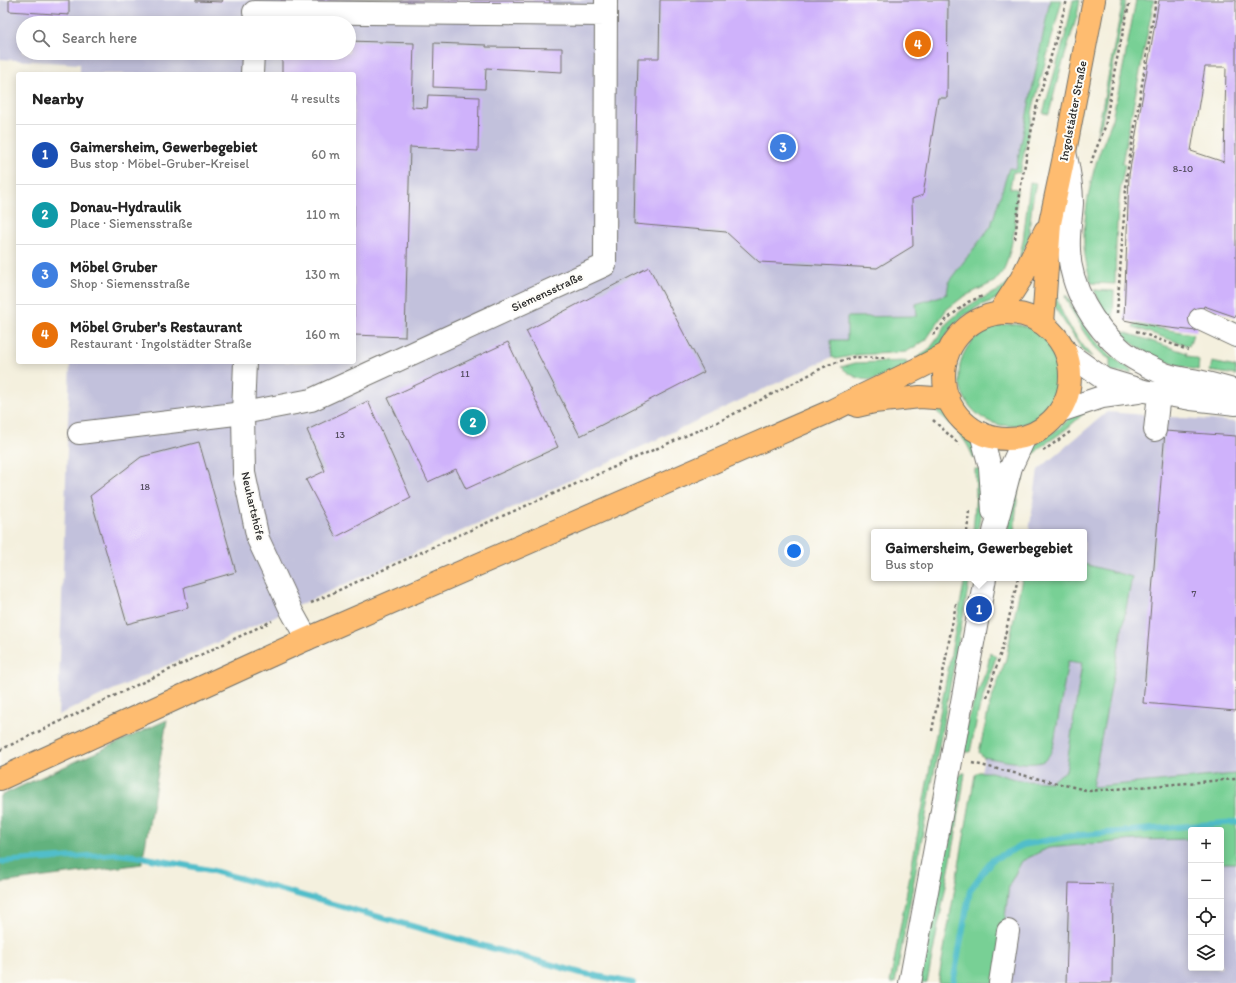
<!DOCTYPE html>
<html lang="en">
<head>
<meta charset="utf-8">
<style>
  body { margin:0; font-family:Itim,sans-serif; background:#f6f6f6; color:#222 }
  .controls { position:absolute; right:12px; bottom:12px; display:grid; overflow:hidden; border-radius:4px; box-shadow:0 2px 10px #0003 }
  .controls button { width:36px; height:36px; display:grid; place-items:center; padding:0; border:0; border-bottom:1px solid #e0e0e0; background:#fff; color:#222; font:20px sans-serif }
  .you { position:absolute; left:794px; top:551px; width:14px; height:14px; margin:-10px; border:3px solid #fff; border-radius:50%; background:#1a73e8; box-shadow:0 0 0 6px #1a73e833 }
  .badge { display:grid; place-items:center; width:26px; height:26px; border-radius:50%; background:#ea580c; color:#fff; font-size:13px; font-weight:700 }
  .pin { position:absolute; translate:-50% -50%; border:2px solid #fff; box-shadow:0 1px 4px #0006 }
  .popup { position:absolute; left:871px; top:529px; width:216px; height:52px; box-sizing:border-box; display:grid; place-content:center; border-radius:4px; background:#fff; filter:drop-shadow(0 1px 3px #0005); font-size:13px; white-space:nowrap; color:#767676 }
  .popup b { font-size:15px; color:#222 }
  .popup::after { content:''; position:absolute; left:50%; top:100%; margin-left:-8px; border:8px solid transparent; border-top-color:#fff }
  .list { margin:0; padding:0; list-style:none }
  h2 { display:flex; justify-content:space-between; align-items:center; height:52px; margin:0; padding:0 16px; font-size:17px }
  h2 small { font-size:13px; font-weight:400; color:#767676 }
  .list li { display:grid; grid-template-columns:26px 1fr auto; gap:12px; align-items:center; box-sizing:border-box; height:60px; padding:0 16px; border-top:1px solid #e0e0e0 }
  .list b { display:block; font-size:15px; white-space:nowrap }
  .list p { margin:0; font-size:13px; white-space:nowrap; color:#767676 }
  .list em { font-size:13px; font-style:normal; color:#767676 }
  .icon { flex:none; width:22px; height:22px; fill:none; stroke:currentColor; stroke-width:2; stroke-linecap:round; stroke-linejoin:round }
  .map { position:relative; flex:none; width:1236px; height:983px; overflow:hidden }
  .search { position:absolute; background:#fff; box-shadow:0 2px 10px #0003; left:16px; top:16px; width:340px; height:44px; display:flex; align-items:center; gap:10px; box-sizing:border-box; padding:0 14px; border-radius:22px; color:#767676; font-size:15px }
  .panel { position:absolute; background:#fff; box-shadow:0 2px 10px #0003; left:16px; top:72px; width:340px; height:292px; border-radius:4px }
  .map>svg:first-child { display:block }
  .industrial { fill:#c2c1dc; fill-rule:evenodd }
  .green { fill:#78d095; stroke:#527e60 }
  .forest { fill:#62b27e; stroke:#466e54 }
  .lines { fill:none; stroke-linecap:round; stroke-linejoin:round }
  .stream { stroke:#51beca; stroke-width:6 }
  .building { fill:#cfb2fb; fill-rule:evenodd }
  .minor-casing { stroke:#71706a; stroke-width:24 }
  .major-casing { stroke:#71706a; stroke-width:24 }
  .path { stroke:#71706a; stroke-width:2.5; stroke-dasharray:3 3; stroke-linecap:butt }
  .minor { stroke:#fff; stroke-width:22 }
  .major { stroke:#febc70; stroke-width:22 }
  .labels { text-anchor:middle; stroke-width:4; stroke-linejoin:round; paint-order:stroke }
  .number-label { font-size:10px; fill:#544d5f }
  .street-label { font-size:12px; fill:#2b2b2b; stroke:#fdfcf7 }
</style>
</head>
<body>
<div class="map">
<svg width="1236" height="983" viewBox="0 0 1236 983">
  <rect width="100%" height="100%" fill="#fdfcf7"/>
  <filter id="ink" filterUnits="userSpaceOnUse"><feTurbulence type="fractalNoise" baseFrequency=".025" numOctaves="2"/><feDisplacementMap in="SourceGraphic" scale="8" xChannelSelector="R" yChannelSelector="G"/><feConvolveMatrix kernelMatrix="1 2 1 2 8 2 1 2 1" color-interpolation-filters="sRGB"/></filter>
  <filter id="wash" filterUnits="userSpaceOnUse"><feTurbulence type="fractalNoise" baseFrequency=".012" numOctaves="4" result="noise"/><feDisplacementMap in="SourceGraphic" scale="16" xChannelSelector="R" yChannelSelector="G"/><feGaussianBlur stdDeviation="0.9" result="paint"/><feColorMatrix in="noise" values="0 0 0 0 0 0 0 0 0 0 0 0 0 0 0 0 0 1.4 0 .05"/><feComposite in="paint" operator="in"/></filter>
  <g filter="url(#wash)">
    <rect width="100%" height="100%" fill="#f4f0de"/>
    <path class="industrial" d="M 0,0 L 1050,0 L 1016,169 L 1009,168 L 991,226 L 949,281 L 947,294 L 916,304 L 917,316 L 848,317 L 847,340 L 831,340 L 832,357 L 501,513 L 58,715 L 70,362 L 354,362 L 354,74 L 80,74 L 80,64 L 0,59 ZM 23,23 L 349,23 L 349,53 L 23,53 Z
      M 1107,412 L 1236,422 L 1236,983 L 942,983 L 973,808 L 1006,659 L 1022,578 L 1084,578 L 1084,532 L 1029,532 L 1038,470 ZM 1191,830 L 1221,830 L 1221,968 L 1191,968 Z"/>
    <path class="green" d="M 1050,0 L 1062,0 L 1034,104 L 1020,173 L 1013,172 L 1010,188 L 1017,189 L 1015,228 L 1010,251 L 1004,270 L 994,282 L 963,297 L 946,310 L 926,340 L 906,352 L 856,355 L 836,359 L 832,357 L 831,340 L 847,340 L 847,317 L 917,316 L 916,304 L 947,294 L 949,281 L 991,226 L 1009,168 L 1016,169 Z
      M 1073,0 L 1080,0 L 1077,16 L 1058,78 L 1049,114 L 1043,113 L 1067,29 Z
      M 1123,0 L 1126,0 L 1102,122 L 1097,134 Z
      M 1136,0 L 1154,0 L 1122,163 L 1125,165 C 1116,204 1116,244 1115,284 L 1091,283 C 1088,271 1085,259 1084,247 C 1083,222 1089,184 1097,160 C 1101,147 1107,135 1111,123 C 1121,83 1128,40 1136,0 Z
      M 1030,182 L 1036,183 L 1032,204 L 1028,241 L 1019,260 L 1023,241 Z
      M 1011,279 L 1003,294 L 994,300 L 981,305 L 965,315 L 952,327 L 942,343 L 931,356 L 916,358 L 928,351 L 937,339 L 947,323 L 962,310 L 978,300 L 1000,290 Z
      M 1094,290 L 1114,291 L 1113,326 L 1101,309 L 1101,304 Z
      M 1065,296 L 1067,296 C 1077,315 1089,335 1104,350 C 1112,358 1121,363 1130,369 L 1131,371 L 1131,373 L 1113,372 L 1110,370 L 1110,359 C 1091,350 1073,315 1065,296 Z
      M 1054,297 L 1057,297 C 1060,315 1080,343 1092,357 L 1084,352 L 1057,311 L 1054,304 Z
      M959 375a51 51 0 1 1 102 0a51 51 0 1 1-102 0Z
      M 1134,324 L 1193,334 L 1189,346 L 1133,327 Z
      M 1121,331 L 1187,353 L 1186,355 L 1199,360 L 1198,370 C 1168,365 1143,353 1120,334 Z
      M 906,361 L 908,368 C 881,378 866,389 841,367 L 855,363 Z
      M 1212,362 L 1236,367 L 1236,375 L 1210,371 Z
      M 928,404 C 933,405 938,406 943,409 C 958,416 975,442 978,458 L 973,458 C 966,435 945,419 928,404 Z
      M 1090,408 C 1080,416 1071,426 1061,433 C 1049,442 1034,449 1028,463 L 1021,462 L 1032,447 L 1058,429 L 1069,419 Z
      M 975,469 L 981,469 L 983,494 L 978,532 L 973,532 L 976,494 Z
      M 1017,472 L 1024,475 L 1018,491 L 1014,532 L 1008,532 L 1008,514 Z
      M 1084,564 L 1132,577 L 1092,787 L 1236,774 L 1236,863 L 1221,863 L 1221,830 L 1191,830 L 1191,839 L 1135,840 L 1048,848 L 1022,861 L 1009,885 L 997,983 L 938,983 L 975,775 L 978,772 L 991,772 L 1011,778 L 1025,781 L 1050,782 L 1066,771 L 1082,663 L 1068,661 L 1054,743 C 1052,749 1050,756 1045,760 C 1035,768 996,759 983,757 L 979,752 L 990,704 L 1006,659 L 1022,578 L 1084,578 Z
      M 965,578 L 970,578 L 895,983 L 890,983 Z
      M 990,652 L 996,657 L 979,709 L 970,752 L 965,752 C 958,736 977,695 983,679 C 987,671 989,661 990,652 Z
      M 963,773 L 965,773 L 955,839 L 927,983 L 920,983 L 958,777 Z"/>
    <path class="forest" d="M 167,720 L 142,864 L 0,883 L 0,796 Z"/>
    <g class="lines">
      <path class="stream" d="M 0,862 L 118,854 L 136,856 L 210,870 L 581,973 L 633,983
        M 953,983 L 970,890 L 992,860 L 1023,845 L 1071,836 L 1236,822"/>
    </g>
    <g id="blocks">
      <path class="building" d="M 9,0 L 69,0 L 69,15 L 9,11 Z
        M 196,0 L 223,0 L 222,2 L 196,1 Z
        M 281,0 L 550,0 L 550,8 L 281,7 Z
        M 660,0 L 948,0 L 947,98 L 938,98 L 923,195 L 912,199 L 913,246 L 877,268 L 759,262 L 726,232 L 634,224 L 638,58 L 659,58 Z
        M 1159,0 L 1236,0 L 1236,317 L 1204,306 L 1196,331 L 1153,326 L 1124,320 L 1129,175 ZM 1205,67 L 1226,67 L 1224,162 L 1191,151 Z
        M 349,41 L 414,43 L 412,107 L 427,108 L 428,95 L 479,97 L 478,151 L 410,147 L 405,337 L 354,335 L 354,74 L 282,74 L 282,53 L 349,53 Z
        M 434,43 L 486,45 L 486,47 L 562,48 L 562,72 L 486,68 L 485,89 L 433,87 Z
        M 649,267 L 704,372 L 580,436 L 526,331 Z
        M 508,342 L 558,447 L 466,489 L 456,469 L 428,482 L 388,398 Z
        M 368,401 L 411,498 L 336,537 L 306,480 L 325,471 L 307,430 Z
        M 1165,431 L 1236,436 L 1236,711 L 1143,703 Z
        M 199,442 L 236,572 L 184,587 L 188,608 L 127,624 L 90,496 L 141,457 Z
        M 1069,883 L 1113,884 L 1112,983 L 1066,983 Z"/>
    </g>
  </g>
  <g filter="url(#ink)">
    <use href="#blocks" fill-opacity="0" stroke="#71706a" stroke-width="1"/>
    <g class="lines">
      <defs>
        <path id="minor" d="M 254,12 L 606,15
          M 252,74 L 253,53
          M 1065,152 C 1069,169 1072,186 1072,203 C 1071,219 1068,233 1069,249 C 1070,288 1093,326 1123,351 C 1135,361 1151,368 1165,374 C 1176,378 1187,379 1198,381 C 1211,384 1223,387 1236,391
          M 1200,319 L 1236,336
          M 1066,352 L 1104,379 L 1144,391 L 1191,399 L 1236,404
          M 245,362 L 243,413 L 244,473 L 258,539 L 292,612 L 307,639
          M 1060,411 L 1102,397 L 1138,392
          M 1155,430 L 1159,394
          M 79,433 L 243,413 L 311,400 L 605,265 L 606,0
          M 981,433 L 990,467 L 993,511
          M 994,532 L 1011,467 L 1025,437
          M 910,983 L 985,578
          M 1000,983 L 1008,931"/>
        <path id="major" d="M 999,313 L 1021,279 L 1045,231
          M944 376a63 63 0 1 1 126 0a63 63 0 1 1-126 0Z
          M 1043,324 L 1050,223 L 1065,152 L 1094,0
          M 857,406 L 874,402 L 920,397 L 949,399
          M 0,779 L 307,639 L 831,411 C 870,391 910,374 948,353"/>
      </defs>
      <use href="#minor" class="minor-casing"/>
      <use href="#major" class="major-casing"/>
      <path class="path" d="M 1091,164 L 1093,157 L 1105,127 L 1115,68 L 1130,0
        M 1015,239 L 1021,185 L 1035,112 L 1067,0
        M 1117,313 L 1127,174 L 1156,0
        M 1136,331 L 1188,350
        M 933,335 L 947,319 L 968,302 L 983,296
        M 933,420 L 960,445
        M 1043,451 L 1070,432
        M 967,532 L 969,511
        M 311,603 L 450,539 L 724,419 L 828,365 L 853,357 L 887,358
        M 987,697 L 1002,649 L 1018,578
        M 932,731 L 956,604
        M 0,750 L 272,621
        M 972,763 L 1090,791 L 1236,779"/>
      <use href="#minor" class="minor"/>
      <use href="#major" class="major"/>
    </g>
  </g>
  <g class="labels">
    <g class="number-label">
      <text x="1183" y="172">8-10</text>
      <text x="465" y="377">11</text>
      <text x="340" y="438">13</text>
      <text x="145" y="490">18</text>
      <text x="1194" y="597">7</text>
    </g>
    <g class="street-label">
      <text transform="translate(1073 111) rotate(-79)" y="4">Ingolstädter Straße</text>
      <text transform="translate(547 292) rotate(-25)" y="4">Siemensstraße</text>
      <text transform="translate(253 506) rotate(77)" y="4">Neuhartshöfe</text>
    </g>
  </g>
</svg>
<div class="controls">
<button>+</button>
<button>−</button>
<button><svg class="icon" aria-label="locate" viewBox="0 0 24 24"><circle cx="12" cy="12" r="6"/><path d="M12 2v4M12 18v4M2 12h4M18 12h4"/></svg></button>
<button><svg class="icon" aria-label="layers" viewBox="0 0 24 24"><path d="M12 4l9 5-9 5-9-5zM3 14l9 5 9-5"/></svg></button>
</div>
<div class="you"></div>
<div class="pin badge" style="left:979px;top:609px;background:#1a4fb4">1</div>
<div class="popup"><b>Gaimersheim, Gewerbegebiet</b>Bus stop</div>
<div class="pin badge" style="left:473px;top:422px;background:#0f9aa8">2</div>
<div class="pin badge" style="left:783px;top:147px;background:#3f7fe0">3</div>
<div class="pin badge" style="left:918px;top:44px;background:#e8710a">4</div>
<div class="search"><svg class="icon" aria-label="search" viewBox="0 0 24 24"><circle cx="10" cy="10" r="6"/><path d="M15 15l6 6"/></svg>Search here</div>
<section class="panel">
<h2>Nearby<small>4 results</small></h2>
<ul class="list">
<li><span class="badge" style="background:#1a4fb4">1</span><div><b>Gaimersheim, Gewerbegebiet</b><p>Bus stop · Möbel-Gruber-Kreisel</p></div><em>60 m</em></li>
<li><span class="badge" style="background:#0f9aa8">2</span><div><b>Donau-Hydraulik</b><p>Place · Siemensstraße</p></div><em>110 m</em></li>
<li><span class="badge" style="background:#3f7fe0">3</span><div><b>Möbel Gruber</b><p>Shop · Siemensstraße</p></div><em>130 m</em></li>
<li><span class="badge" style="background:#e8710a">4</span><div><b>Möbel Gruber's Restaurant</b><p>Restaurant · Ingolstädter Straße</p></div><em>160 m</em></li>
</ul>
</section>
</div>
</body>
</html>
